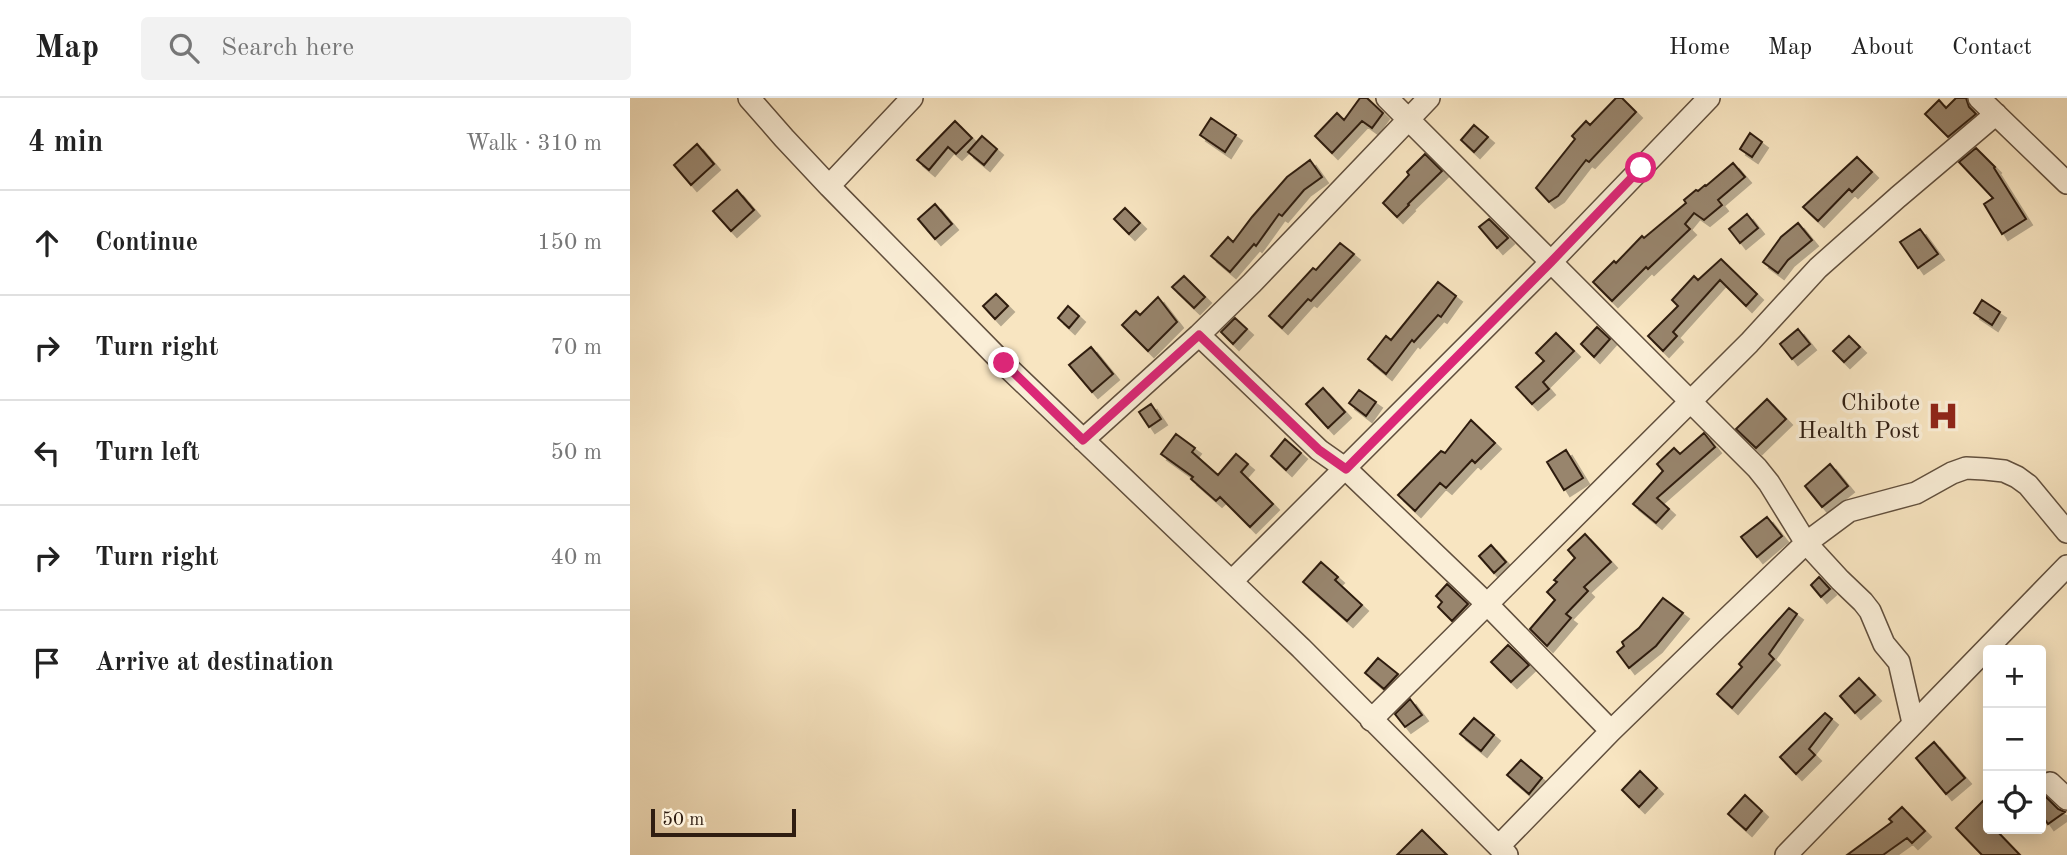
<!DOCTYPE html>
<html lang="en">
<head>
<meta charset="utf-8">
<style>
  body { margin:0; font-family:"Old Standard TT",serif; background:#f2f2f2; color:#222 }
  .controls { position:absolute; right:21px; bottom:21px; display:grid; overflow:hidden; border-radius:7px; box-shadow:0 4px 18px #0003 }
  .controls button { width:63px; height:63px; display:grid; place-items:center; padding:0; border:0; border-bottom:2px solid #e0e0e0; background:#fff; color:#222; font:35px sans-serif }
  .scale { position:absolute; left:21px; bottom:18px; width:145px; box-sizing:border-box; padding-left:7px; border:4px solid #2f1d11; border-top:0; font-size:19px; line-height:24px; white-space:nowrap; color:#2f1d11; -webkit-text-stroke:5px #faeed7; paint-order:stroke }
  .stop { position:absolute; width:21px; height:21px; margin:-16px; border:5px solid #db2777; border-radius:50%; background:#fff }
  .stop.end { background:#db2777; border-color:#fff; box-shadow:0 2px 7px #0008 }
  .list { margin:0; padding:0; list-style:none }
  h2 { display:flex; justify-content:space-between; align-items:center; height:91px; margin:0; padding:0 28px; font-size:30px }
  h2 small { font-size:23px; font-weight:400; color:#767676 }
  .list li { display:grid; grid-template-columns:46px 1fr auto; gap:21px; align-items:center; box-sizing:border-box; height:105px; padding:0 28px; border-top:2px solid #e0e0e0 }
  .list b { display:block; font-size:26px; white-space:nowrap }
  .list em { font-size:23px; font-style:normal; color:#767676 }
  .icon { flex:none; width:38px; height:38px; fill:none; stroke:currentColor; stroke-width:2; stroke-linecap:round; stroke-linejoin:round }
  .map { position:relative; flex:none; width:1437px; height:757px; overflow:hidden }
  header { display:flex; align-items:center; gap:42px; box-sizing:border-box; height:98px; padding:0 35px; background:#fff; border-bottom:2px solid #e0e0e0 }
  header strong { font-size:33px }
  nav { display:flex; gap:38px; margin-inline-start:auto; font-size:24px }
  .search { width:490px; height:63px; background:#f2f2f2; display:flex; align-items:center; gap:18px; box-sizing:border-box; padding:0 24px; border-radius:7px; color:#767676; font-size:26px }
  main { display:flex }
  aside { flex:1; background:#fff }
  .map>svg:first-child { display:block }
  .building { fill:#98856d; stroke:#2f1d11; stroke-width:2; filter:url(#shadow) }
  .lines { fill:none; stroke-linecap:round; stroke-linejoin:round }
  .street-casing { stroke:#614f3d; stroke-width:24 }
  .street { stroke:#faeed7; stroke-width:21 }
  .route { stroke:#db2777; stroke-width:9 }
  .labels { text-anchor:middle; stroke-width:7; stroke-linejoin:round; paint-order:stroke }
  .poi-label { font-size:24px; fill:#2f1d11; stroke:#faeed7; text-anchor:end }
</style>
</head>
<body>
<header>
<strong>Map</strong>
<div class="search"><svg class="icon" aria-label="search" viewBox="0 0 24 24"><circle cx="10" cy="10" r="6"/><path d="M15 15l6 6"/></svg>Search here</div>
<nav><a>Home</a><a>Map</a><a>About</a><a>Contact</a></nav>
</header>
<main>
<aside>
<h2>4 min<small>Walk · 310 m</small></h2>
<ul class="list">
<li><svg class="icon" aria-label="ahead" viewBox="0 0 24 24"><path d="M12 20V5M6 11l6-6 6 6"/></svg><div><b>Continue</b></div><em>150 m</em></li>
<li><svg class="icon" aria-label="right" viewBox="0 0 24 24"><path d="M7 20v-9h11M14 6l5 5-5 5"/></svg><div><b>Turn right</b></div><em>70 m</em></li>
<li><svg class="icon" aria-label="left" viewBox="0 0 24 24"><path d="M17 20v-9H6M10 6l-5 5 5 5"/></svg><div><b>Turn left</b></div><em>50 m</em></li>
<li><svg class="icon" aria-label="right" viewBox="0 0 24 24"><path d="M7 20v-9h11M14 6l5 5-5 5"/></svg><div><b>Turn right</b></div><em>40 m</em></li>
<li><svg class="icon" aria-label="arrive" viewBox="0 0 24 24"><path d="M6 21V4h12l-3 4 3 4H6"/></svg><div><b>Arrive at destination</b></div></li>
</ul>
</aside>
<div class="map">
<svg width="1437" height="757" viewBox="0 0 1437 757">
  <defs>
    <filter id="shadow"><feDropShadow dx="6" dy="6" stdDeviation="0" flood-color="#0004"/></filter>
  </defs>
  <rect width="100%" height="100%" fill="#f8e5c1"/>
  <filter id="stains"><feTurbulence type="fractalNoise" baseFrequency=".00286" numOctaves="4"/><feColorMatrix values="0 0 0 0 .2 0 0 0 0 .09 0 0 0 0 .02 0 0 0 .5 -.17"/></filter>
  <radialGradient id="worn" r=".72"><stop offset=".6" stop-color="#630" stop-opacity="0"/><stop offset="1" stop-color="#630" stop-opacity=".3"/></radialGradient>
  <path class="building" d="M 730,0 L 737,0 L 753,15 L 742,30 L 732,23 L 702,55 L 685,38 L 707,15 L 714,22 Z
    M 986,0 L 992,0 L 1006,14 L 959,64 L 956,62 L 928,98 L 919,104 L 906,90 L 945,41 L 942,38 L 956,23 L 960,27 Z
    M 1326,0 L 1336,0 L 1339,9 L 1346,16 L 1318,39 L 1295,16 L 1309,2 L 1316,10 Z
    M 581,20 L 606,37 L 595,54 L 570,37 Z
    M 325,23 L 342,40 L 326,56 L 318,49 L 299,72 L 287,62 Z
    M 844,27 L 858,39 L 844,54 L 831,42 Z
    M 1120,35 L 1132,44 L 1122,59 L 1110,51 Z
    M 352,38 L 367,51 L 354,67 L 338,54 Z
    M 67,46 L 84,66 L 61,87 L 44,67 Z
    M 1346,50 L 1365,69 L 1364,70 L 1396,121 L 1372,136 L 1354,106 L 1363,100 L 1329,64 Z
    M 795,56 L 812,73 L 778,106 L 779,107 L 767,119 L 753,105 L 779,77 L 777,74 Z
    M 1227,59 L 1242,74 L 1222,94 L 1219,91 L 1188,123 L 1173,109 Z
    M 680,62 L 692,79 L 674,92 L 652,118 L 649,116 L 626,148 L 624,146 L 600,174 L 581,158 L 598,139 L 603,144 L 622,119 L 657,79 Z
    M 1103,65 L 1115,79 L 1088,102 L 1092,107 L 1074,122 L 1064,115 L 1055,126 L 1060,131 L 1018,171 L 1016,169 L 982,203 L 963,184 L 984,163 L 986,165 L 1012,138 L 1014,140 L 1056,105 L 1054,102 L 1066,92 L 1068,93 L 1075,87 L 1076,88 Z
    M 107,92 L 124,112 L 101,133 L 83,113 Z
    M 305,106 L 322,126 L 305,141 L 288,121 Z
    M 495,110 L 510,125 L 499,136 L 484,121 Z
    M 1117,116 L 1128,130 L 1110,145 L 1099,131 Z
    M 859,121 L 878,140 L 867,150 L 849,129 Z
    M 1168,125 L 1182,142 L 1158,162 L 1148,175 L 1133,164 L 1151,139 Z
    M 1290,131 L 1308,156 L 1288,170 L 1270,144 Z
    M 710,145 L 724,156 L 681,203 L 678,201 L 652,230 L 639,218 L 683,170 L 686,172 Z
    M 1091,161 L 1127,196 L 1116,208 L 1090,182 L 1043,234 L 1047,238 L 1033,253 L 1018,238 L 1048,208 L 1042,202 L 1064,178 L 1068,182 Z
    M 554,178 L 575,199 L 564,210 L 542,189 Z
    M 808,184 L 826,198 L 811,219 L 808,217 L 784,244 L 782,242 L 756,276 L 738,261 L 756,238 L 761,242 Z
    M 366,196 L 378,208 L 365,221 L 353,208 Z
    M 528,199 L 547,224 L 518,253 L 492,227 L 506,213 L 510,217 Z
    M 1352,202 L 1370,214 L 1362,227 L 1344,215 Z
    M 438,208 L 449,218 L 439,230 L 428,220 Z
    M 605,220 L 617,231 L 603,246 L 591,234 Z
    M 967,229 L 980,241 L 964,259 L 951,246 Z
    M 1168,231 L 1180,246 L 1162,261 L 1150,246 Z
    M 926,235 L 944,253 L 913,284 L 919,291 L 902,306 L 886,289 L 914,263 L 906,255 Z
    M 1219,238 L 1230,249 L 1214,264 L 1203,253 Z
    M 461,249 L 483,276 L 462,294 L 439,267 Z
    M 693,290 L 715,314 L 698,330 L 676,306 Z
    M 729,292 L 746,304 L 736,318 L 719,305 Z
    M 1137,301 L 1156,321 L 1126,350 L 1106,331 Z
    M 521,306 L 531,321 L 519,329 L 509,314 Z
    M 841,322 L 865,345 L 845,365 L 842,362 L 816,390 L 810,385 L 785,413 L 768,397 L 811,353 L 815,355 Z
    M 1074,335 L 1085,349 L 1027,400 L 1039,411 L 1026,425 L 1003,406 L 1033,373 L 1027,366 L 1044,350 L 1050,356 Z
    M 546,336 L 565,350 L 562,354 L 588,377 L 606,356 L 618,366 L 611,374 L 643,406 L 620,429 L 590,399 L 586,403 L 561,381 L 563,379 L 531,356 Z
    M 655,341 L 671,355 L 656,372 L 641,358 Z
    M 936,352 L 953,380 L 934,392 L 917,364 Z
    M 1200,366 L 1218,388 L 1192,409 L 1175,388 Z
    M 1137,419 L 1152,438 L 1127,459 L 1111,439 Z
    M 955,436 L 981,464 L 954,489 L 958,493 L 936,516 L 941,520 L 917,548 L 900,531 L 925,502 L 917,494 L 927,484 L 924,482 L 945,460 L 938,452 Z
    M 861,447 L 876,464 L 864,475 L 849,458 Z
    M 691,464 L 708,479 L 705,482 L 732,507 L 717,523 L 673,484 Z
    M 1189,479 L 1200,491 L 1191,499 L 1181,487 Z
    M 817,486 L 838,506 L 822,523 L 808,509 L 812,504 L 806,498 Z
    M 1033,500 L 1053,515 L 1026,548 L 999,570 L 987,554 L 994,548 L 992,544 L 1009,530 Z
    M 1159,510 L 1167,516 L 1139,556 L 1144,561 L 1102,610 L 1087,596 L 1112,569 L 1109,566 Z
    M 878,547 L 899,567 L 881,584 L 861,564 Z
    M 748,560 L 768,576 L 754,591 L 735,575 Z
    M 1229,580 L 1245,597 L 1225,615 L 1210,598 Z
    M 780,601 L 792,617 L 775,629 L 765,616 Z
    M 1195,615 L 1202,621 L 1179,651 L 1185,657 L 1166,676 L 1150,659 Z
    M 844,620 L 864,637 L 851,653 L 830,636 Z
    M 1304,644 L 1335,680 L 1316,696 L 1286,660 Z
    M 891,662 L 912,680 L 899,696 L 877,677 Z
    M 1010,673 L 1027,690 L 1009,709 L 992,692 Z
    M 1411,694 L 1428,711 L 1435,714 L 1418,726 L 1411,716 Z
    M 1115,697 L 1132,713 L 1116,732 L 1098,716 Z
    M 1358,698 L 1358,731 L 1365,731 L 1390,757 L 1352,757 L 1326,730 Z
    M 1272,709 L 1295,733 L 1282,745 L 1277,740 L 1253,757 L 1217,757 L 1262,724 L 1259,721 Z
    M 792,732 L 817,757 L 767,757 Z"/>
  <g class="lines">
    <defs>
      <path id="street" d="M 119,0 L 154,40 L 199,88 L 374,266 L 671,550 L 877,757
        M 757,0 L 1127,370 L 1139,385 L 1176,445 L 1210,482 L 1233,504 L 1240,513 L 1254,546 L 1269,564 L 1283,625
        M 1349,0 L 1437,85
        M 199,88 L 282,0
        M 569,237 L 689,352 L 716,371 L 857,506 L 981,633
        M 453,342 L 569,237 L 622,185 L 799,0
        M 602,483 L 921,164 L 1079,0
        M 741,622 L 1119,245 L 1188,170 L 1268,99 L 1366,16
        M 1420,685 L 1437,701
        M 869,748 L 981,633 L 1085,532 L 1176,445 L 1219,413 L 1286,395 L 1322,375 L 1336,370 L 1355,371 L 1374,373 L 1387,379 L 1398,387 L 1437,434
        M 1156,757 L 1437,468"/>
    </defs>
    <use href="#street" class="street-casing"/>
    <use href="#street" class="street"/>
  </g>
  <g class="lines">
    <path class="route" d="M 374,265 L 453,342 L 569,237 L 689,352 L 716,371 L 921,164 L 1011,70"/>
  </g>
  <defs>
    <symbol id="hospital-bare" viewBox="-9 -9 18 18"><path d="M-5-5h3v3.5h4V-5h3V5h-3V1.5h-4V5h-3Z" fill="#8f2418" stroke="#faeed7" stroke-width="2.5" paint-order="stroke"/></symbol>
  </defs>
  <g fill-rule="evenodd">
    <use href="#hospital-bare" x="1291" y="296" width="44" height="44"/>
  </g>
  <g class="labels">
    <g class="poi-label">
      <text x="1290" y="312">Chibote<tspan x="1290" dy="28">Health Post</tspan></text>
    </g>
  </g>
  <rect width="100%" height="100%" filter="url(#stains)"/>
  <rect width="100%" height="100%" fill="url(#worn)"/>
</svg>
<div class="controls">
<button>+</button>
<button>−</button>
<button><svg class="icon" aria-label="locate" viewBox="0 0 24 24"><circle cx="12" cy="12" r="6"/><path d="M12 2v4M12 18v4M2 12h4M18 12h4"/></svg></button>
</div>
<div class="scale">50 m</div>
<div class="stop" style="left:1011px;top:70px"></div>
<div class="stop end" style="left:374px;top:265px"></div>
</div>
</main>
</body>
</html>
